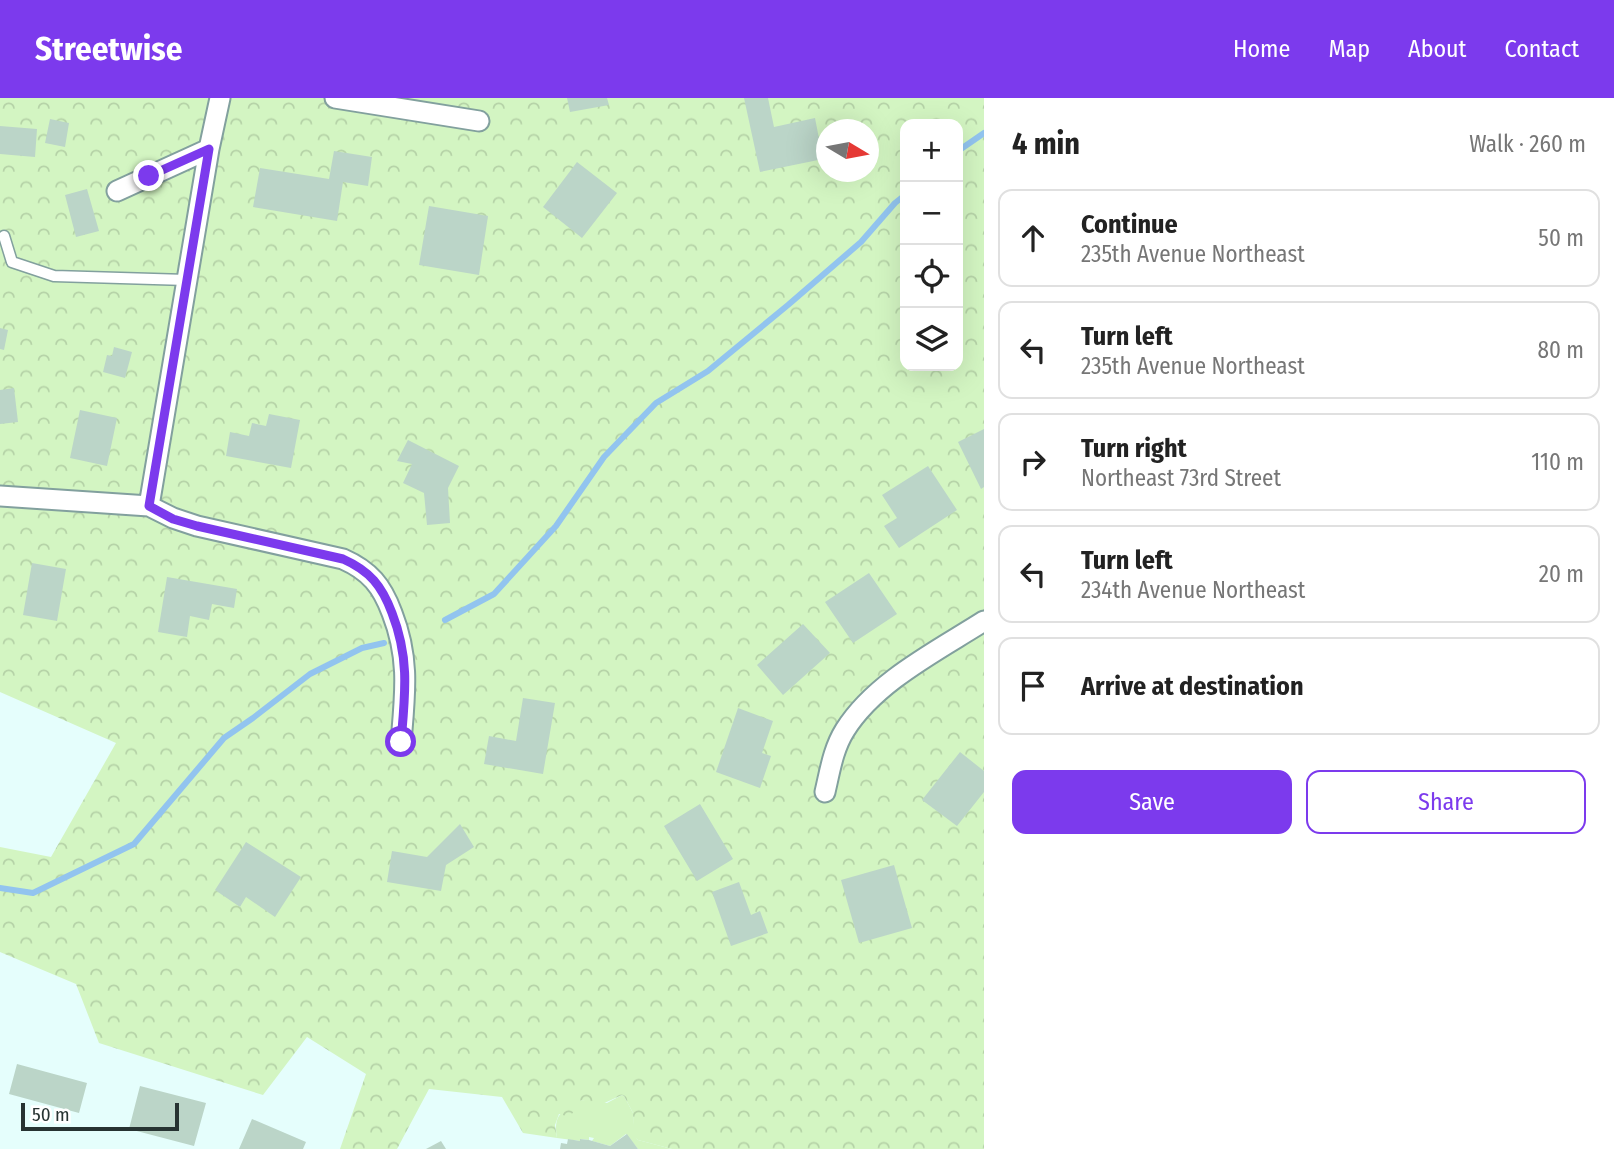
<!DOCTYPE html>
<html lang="en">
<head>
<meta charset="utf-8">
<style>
  body { margin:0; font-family:"Fira Sans Condensed",sans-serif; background:#f6f6f6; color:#222 }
  .controls { position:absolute; right:21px; top:21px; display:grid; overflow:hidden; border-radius:14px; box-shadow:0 7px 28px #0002 }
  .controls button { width:63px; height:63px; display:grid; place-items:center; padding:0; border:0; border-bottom:2px solid #e0e0e0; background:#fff; color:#222; font:35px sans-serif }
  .compass { position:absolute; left:816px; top:21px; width:63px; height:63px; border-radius:50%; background:#fff; box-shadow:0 7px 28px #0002; rotate:100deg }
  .scale { position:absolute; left:21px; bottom:18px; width:158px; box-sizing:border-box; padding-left:7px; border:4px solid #273332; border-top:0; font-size:19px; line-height:24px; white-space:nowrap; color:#273332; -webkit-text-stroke:5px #fff; paint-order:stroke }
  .stop { position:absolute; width:21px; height:21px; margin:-16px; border:5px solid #7c3aed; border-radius:50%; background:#fff }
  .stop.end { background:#7c3aed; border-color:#fff; box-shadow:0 2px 7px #0008 }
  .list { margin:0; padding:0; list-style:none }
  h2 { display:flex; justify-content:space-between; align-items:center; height:91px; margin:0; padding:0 28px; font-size:30px }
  h2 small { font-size:23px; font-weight:400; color:#767676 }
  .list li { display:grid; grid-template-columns:46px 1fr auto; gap:21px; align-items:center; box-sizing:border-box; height:98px; margin:0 14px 14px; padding:0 14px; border:2px solid #e0e0e0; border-radius:14px }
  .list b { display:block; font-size:26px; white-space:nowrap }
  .list p { margin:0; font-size:23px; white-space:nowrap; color:#767676 }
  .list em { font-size:23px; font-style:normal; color:#767676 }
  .actions { display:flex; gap:14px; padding:21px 28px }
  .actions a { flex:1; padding:16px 0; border:2px solid #7c3aed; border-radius:14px; text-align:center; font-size:24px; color:#7c3aed }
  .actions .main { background:#7c3aed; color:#fff }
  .icon { flex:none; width:38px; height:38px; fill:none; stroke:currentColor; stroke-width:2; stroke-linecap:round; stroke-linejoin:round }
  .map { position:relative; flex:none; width:984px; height:1051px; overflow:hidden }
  header { display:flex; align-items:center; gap:42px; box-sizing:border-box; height:98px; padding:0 35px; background:#7c3aed; color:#fff }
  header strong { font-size:33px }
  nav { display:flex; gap:38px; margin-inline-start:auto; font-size:24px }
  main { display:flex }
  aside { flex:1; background:#fff }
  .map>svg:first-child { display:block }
  .green { fill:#d3f5c2 }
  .forest { fill:url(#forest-crowns); fill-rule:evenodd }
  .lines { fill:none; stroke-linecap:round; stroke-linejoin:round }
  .stream { stroke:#92c4ef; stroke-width:6 }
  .building { fill:#bbd5c8 }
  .lane-casing { stroke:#82a09e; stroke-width:13 }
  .street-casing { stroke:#82a09e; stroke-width:23 }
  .lane { stroke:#fff; stroke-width:10 }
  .street { stroke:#fff; stroke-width:19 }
  .route { stroke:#7c3aed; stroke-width:9 }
</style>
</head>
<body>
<header>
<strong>Streetwise</strong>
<nav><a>Home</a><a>Map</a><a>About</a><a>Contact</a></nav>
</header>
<main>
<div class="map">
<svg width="984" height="1051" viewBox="0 0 984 1051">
  <defs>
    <pattern id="forest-crowns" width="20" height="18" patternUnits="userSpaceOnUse" patternTransform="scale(1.75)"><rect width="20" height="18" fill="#d3f5c2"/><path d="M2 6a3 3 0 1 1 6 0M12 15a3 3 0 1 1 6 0" fill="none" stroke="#b5d2a7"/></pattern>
  </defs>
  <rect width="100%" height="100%" fill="#e5fefc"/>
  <path class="green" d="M 622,997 L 624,998 L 633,1015 L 635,1039 L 638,1042 L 672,1051 L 638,1051 L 626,1036 L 610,1048 L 592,1043 L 594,1040 L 589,1039 L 589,1042 L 581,1041 L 580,1043 L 557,1040 C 553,1015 562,1014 581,1002 L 607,1005 Z"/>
  <path class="forest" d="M 0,0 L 984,0 L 984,1051 L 672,1051 L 638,1042 L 634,1039 L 633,1015 L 624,998 L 622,997 L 600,1007 L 581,1002 L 570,1019 L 559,1016 L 555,1027 L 557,1040 L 523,1035 L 502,999 L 429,991 L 397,1051 L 340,1051 L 366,976 L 307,939 L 263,997 L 99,945 L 76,886 L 0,854 L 0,749 L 51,759 L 116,645 L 0,594 ZM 905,26 L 958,26 L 958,268 L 905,268 ZM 827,32 L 869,32 L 869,74 L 827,74 Z"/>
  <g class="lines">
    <path class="stream" d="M 958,53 L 984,35
      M 445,522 L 494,496 L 556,428 L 604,359 L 656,305 L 708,273 L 788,207 L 861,144 L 895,105 L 905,97
      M 0,790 L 33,795 L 134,746 L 224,640 L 253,620 L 310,576 L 362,550 L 384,545"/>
  </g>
  <path class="building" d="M 567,0 L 607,0 L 609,7 L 570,14 Z
    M 744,0 L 768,0 L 774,29 L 815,20 L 823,61 L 760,74 Z
    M 50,21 L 69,25 L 65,49 L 45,45 Z
    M 0,28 L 37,31 L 35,59 L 0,56 Z
    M 334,53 L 372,59 L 368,88 L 343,84 L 337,123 L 253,109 L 260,70 L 329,81 Z
    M 577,64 L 617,95 L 582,140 L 543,109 Z
    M 87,91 L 99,133 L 76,139 L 65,97 Z
    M 429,108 L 488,118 L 479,177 L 419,167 Z
    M 0,230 L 8,232 L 4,252 L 0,251 Z
    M 114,249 L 132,254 L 125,280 L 103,274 L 107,257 L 112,258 Z
    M 14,290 L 18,324 L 0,326 L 0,292 Z
    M 80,312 L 117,320 L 107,368 L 70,360 Z
    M 269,316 L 300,322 L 291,370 L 226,358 L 230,334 L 249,338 L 252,325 L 266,328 Z
    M 984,331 L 984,389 L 981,391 L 958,344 Z
    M 408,342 L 459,368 L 448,390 L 450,425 L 427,427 L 424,395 L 403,385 L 412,366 L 397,363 Z
    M 928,368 L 957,412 L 899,450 L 884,428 L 897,420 L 882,397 Z
    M 32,465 L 66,471 L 57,523 L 23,517 Z
    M 869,475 L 897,516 L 853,545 L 825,504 Z
    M 167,479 L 237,491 L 234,510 L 212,506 L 209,522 L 190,518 L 187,539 L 158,534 Z
    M 803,526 L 830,555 L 783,597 L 757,567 Z
    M 523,600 L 555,605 L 543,676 L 484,666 L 489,638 L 516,643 Z
    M 738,610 L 773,623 L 762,655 L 771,658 L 760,690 L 716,674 Z
    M 960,654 L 984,673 L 984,694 L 957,728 L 922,702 Z
    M 700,706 L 733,761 L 697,783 L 664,728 Z
    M 460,726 L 474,749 L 446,767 L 441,793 L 387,784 L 392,753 L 427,759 Z
    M 246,744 L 301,779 L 275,819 L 246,799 L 240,809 L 215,792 Z
    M 894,767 L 912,830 L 859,845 L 841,782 Z
    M 739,784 L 751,817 L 760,813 L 768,835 L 731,848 L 712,794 Z
    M 17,966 L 87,985 L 79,1015 L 9,996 Z
    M 140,988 L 206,1005 L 194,1048 L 129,1031 Z
    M 252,1021 L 306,1044 L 303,1051 L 239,1051 Z
    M 627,1036 L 638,1051 L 560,1051 L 561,1045 L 567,1046 L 568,1041 L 580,1043 L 580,1041 L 589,1042 L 610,1048 Z
    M 441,1043 L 446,1051 L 426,1051 Z"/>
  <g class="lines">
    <defs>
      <path id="lane" d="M 4,138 L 12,164 L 54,178 L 187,182"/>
      <path id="street" d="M 335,0 L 479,23
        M 117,93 L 209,51
        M 0,398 L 149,408 L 173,420 L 197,428 L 343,461 C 370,473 382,488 392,515 C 410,561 405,596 401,644
        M 149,408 L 209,51 L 220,0
        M 825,694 C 830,673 833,651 845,632 C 875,584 937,553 984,523"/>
    </defs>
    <use href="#lane" class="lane-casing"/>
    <use href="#street" class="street-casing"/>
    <use href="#lane" class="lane"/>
    <use href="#street" class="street"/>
  </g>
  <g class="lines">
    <path class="route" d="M 149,78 L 209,51 L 149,408 L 173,421 L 197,428 L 343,461 C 370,473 382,488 392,515 C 410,561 405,597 401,644"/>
  </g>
</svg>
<div class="controls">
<button>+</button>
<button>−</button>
<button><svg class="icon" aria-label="locate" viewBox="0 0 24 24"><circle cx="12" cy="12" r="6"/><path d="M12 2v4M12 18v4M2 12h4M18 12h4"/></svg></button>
<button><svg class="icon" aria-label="layers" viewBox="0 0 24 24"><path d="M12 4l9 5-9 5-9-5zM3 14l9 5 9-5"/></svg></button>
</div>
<svg class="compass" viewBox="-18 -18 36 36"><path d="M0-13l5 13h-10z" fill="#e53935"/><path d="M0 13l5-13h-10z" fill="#767676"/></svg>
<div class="scale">50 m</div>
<div class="stop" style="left:401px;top:644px"></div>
<div class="stop end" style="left:149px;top:78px"></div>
</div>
<aside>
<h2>4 min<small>Walk · 260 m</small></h2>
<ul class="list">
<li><svg class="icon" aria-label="ahead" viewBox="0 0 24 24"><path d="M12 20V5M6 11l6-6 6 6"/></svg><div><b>Continue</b><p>235th Avenue Northeast</p></div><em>50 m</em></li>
<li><svg class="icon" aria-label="left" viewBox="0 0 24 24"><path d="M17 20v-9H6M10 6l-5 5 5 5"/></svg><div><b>Turn left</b><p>235th Avenue Northeast</p></div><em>80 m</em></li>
<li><svg class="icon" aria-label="right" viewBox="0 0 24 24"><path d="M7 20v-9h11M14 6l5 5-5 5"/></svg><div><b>Turn right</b><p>Northeast 73rd Street</p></div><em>110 m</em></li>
<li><svg class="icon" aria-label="left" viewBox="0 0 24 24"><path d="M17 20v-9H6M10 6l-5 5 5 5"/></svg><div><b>Turn left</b><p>234th Avenue Northeast</p></div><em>20 m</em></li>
<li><svg class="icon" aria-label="arrive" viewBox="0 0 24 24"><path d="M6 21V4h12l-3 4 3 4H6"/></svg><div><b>Arrive at destination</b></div></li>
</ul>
<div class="actions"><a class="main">Save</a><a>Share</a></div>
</aside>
</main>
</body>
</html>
